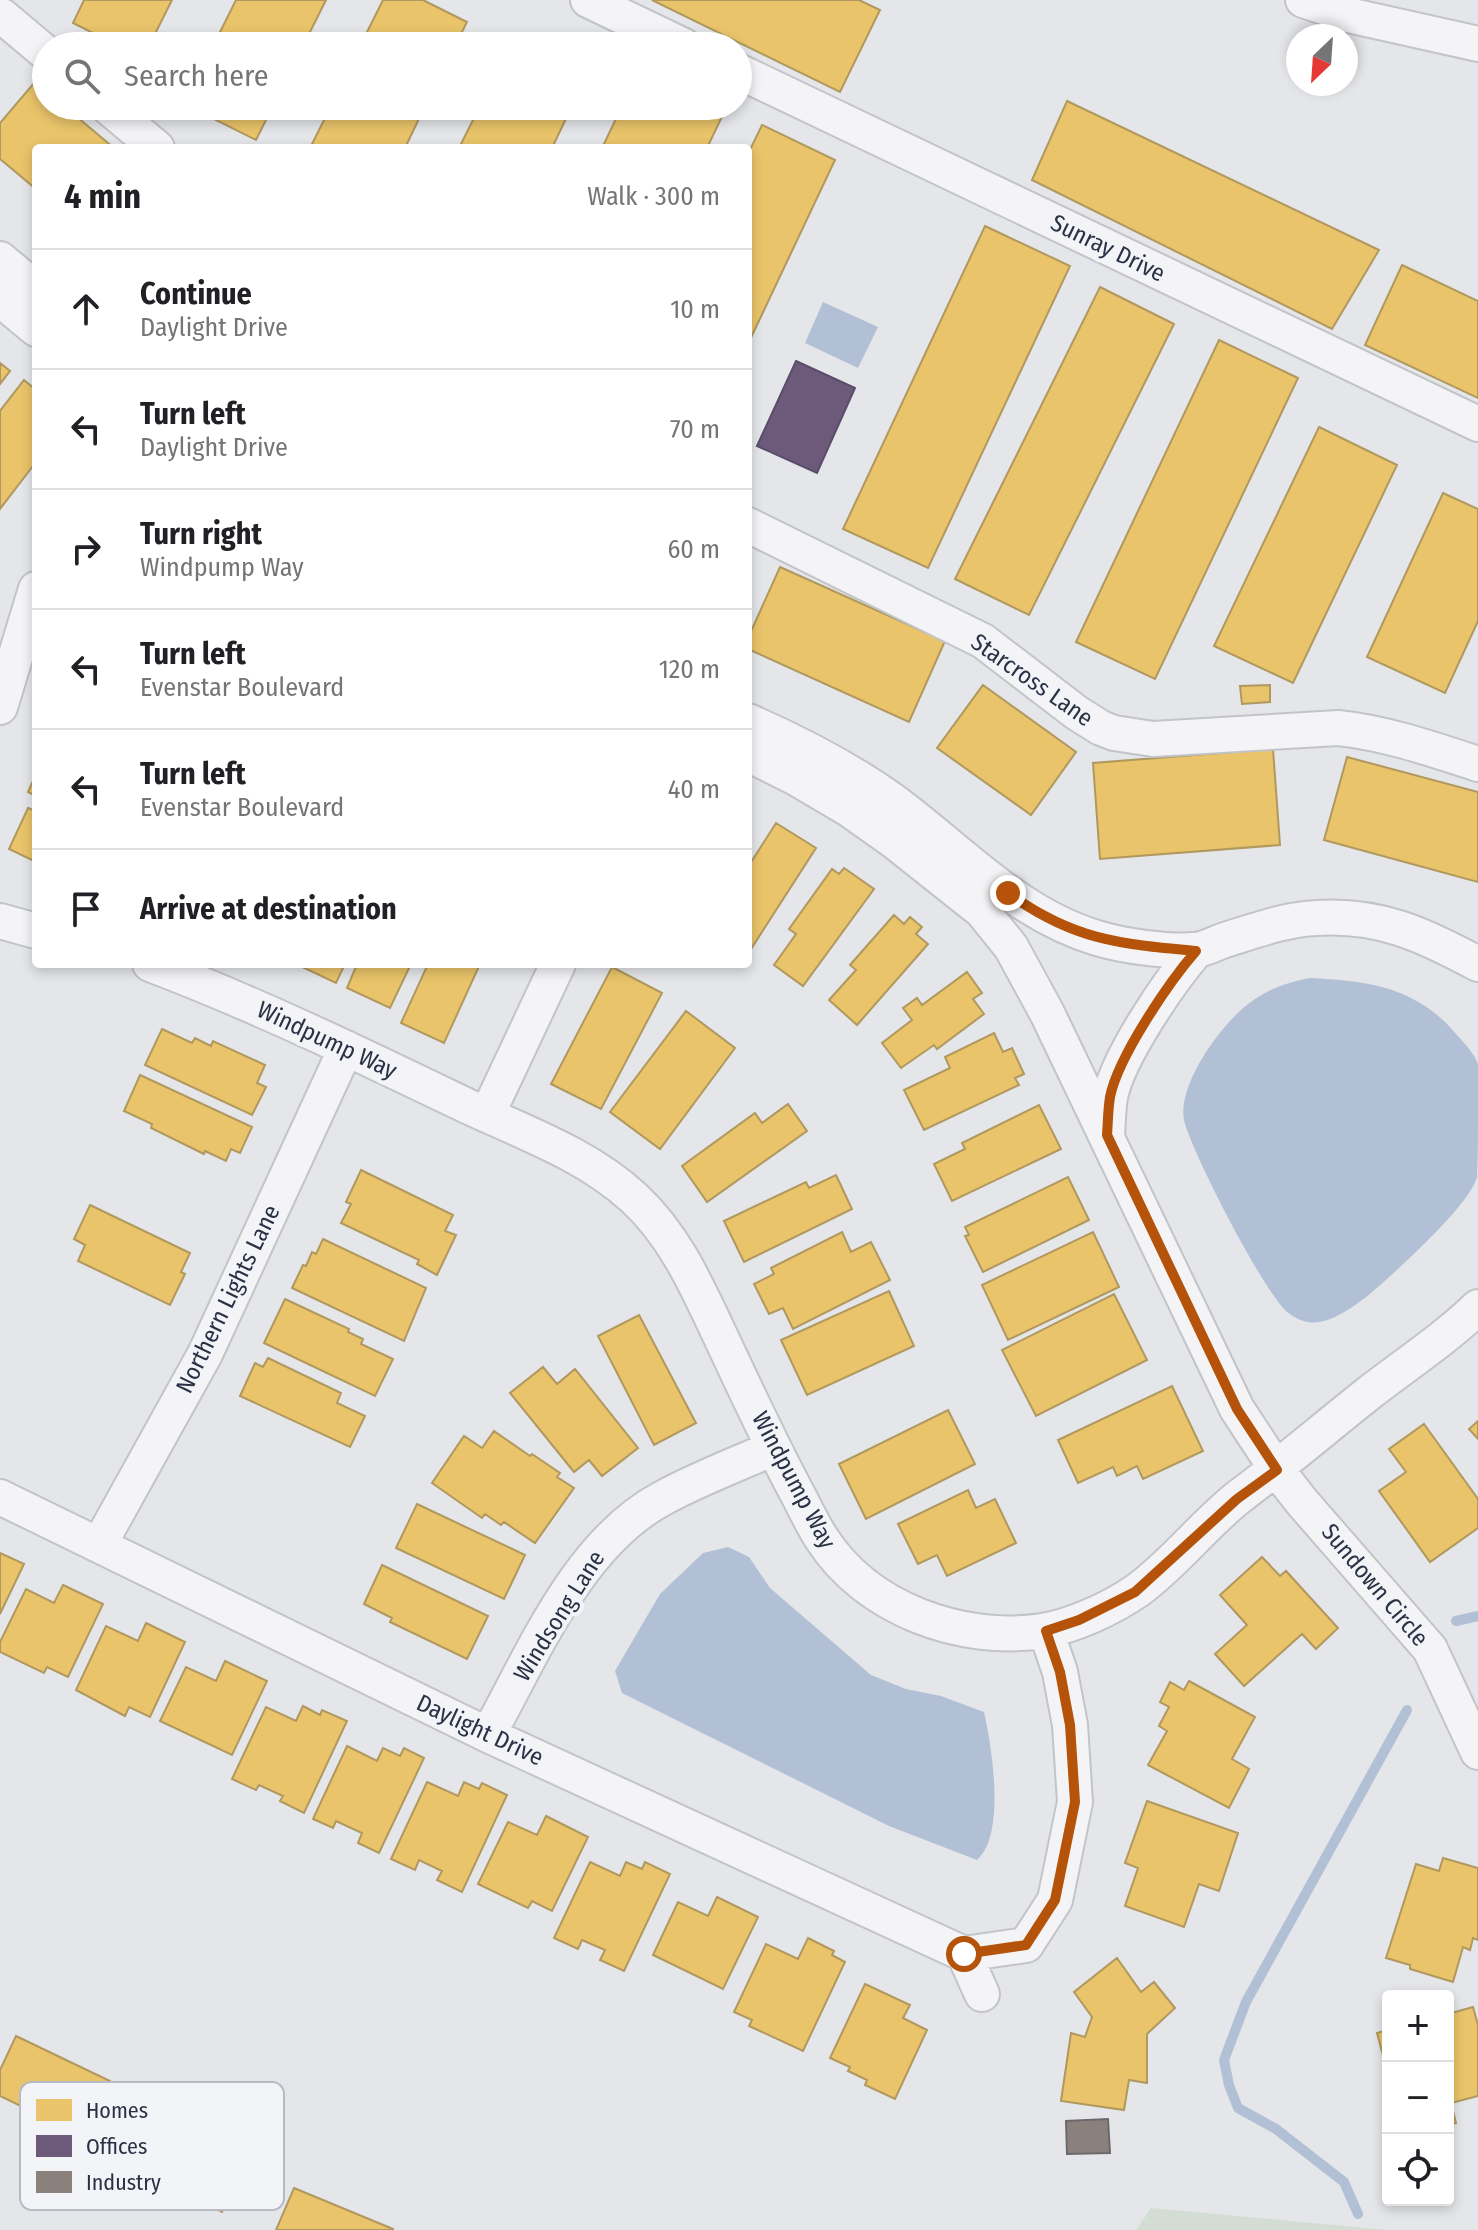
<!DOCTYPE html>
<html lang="en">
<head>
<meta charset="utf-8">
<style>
  body { margin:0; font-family:"Fira Sans Condensed",sans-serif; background:#f6f6f6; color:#202124 }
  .controls { position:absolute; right:24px; bottom:24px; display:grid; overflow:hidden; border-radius:8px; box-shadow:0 4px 12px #0003 }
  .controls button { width:72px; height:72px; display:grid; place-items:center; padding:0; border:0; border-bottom:2px solid #e0e0e0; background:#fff; color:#202124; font:40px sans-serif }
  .compass { position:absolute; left:1286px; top:24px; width:72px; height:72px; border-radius:50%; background:#fff; box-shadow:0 4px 12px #0003; rotate:205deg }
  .stop { position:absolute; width:24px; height:24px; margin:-18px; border:6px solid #b45309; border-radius:50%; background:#fff }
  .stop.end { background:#b45309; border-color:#fff; box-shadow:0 2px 8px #0008 }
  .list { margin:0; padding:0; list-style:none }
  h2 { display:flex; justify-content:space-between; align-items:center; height:104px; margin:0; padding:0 32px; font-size:34px }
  h2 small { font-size:26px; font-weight:400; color:#757577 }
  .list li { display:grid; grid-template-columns:52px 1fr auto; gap:24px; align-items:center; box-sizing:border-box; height:120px; padding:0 32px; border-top:2px solid #e0e0e0 }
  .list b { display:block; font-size:30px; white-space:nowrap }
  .list p { margin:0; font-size:26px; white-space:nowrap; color:#757577 }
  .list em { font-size:26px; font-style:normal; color:#757577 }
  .icon { flex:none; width:44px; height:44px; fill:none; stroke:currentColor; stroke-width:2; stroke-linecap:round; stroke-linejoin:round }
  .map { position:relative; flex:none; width:1478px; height:2230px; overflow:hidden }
  .search { position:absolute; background:#fff; box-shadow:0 4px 12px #0003; left:32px; top:32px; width:720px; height:88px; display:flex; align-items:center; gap:20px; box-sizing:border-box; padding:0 28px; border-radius:44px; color:#757577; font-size:30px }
  .panel { position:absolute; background:#fff; box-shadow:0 4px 12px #0003; left:32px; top:144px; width:720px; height:824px; border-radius:8px }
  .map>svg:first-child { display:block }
  .green { fill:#d4ddd4 }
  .water { fill:#b2c0d5 }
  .homes { fill:#e9c46a; stroke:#b0985f; stroke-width:2 }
  .offices { fill:#6d597a; stroke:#594d6a; stroke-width:2 }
  .industry { fill:#8a817c; stroke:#6d696b; stroke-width:2 }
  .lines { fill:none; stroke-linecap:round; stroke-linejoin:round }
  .stream { stroke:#b2c0d5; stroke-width:10 }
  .minor-casing { stroke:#c2c4c7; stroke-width:38 }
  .minor { stroke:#f4f4f6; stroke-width:34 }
  .route { stroke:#b45309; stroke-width:10 }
  .labels { text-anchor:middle; stroke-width:8; stroke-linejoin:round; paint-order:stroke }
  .street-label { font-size:24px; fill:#2a3144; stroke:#f2f4f8 }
  .key { fill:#f2f4f8; stroke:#b6bac2; stroke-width:2 }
  .key-label { font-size:22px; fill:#2a3144 }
</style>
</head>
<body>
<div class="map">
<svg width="1478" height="2230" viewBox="0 0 1478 2230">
  <rect width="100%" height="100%" fill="#e4e6e9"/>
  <path class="green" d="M 1151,2208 L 1387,2230 L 1136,2230 Z"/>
  <path class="water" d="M 823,302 L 878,327 L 858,368 L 805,343 Z
    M 1310,978 C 1369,981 1417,987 1457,1035 C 1463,1042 1475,1054 1478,1064 C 1478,1076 1478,1104 1478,1118 C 1478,1133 1478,1165 1477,1178 C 1468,1204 1419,1249 1398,1269 C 1378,1287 1346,1318 1319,1322 C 1305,1324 1296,1319 1286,1311 C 1263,1290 1191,1151 1184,1120 C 1177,1083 1225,1018 1255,999 C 1273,987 1290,982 1310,978 Z
    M 728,1547 L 749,1557 L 770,1588 L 871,1675 L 906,1689 L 941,1696 L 984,1712 C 992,1747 1006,1835 977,1860 L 889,1826 L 622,1693 L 615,1671 L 660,1594 L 703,1553 Z"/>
  <path class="homes" d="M 84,0 L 172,0 L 149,46 L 119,46 L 73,23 Z
    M 236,0 L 326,0 L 303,46 L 213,46 Z
    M 383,0 L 423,0 L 467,22 L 455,46 L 360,46 Z
    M 652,0 L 859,0 L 880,10 L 840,92 Z
    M 512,38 L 529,46 L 508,46 Z
    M 35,82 L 46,91 L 46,106 L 64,106 L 114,148 L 36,148 L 36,189 L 0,159 L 0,123 Z
    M 1067,101 L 1379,250 L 1332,329 L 1032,180 Z
    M 188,106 L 273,106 L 256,140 Z
    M 331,106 L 425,106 L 405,148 L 310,148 Z
    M 480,106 L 572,106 L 552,148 L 459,148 Z
    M 622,106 L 727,106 L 707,148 L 602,148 Z
    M 762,125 L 835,160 L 748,344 L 748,154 Z
    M 985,226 L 1070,266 L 928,568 L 843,529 Z
    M 1402,265 L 1478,301 L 1478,398 L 1365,345 Z
    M 1100,287 L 1174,324 L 1029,615 L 955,579 Z
    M 1219,340 L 1298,378 L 1155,679 L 1076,642 Z
    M 0,363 L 10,371 L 0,384 Z
    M 24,380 L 36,390 L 36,462 L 0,509 L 0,411 Z
    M 1319,427 L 1397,465 L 1293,683 L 1214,646 Z
    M 1443,493 L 1478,509 L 1478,621 L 1445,693 L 1367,657 Z
    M 780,567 L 945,641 L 909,722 L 748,649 L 748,638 Z
    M 983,685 L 1076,752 L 1031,815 L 937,748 Z
    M 1270,685 L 1270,702 L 1242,704 L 1240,686 Z
    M 1273,749 L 1280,845 L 1100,859 L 1093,763 Z
    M 1347,757 L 1478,792 L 1478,882 L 1324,840 Z
    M 36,774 L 36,796 L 28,792 Z
    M 28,808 L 36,811 L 36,862 L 9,849 Z
    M 776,823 L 816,848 L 751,949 L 748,947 L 748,867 Z
    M 844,868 L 874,889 L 803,986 L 774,965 L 796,934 L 789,929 L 832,869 L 839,874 Z
    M 894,915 L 904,924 L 910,917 L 922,927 L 916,934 L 928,944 L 857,1025 L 829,1000 L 856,970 L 850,965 Z
    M 296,964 L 345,964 L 336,983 Z
    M 357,964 L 411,964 L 390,1008 L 347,988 Z
    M 428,964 L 480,964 L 444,1043 L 401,1023 Z
    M 612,967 L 662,993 L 601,1109 L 551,1084 Z
    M 967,972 L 982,993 L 973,999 L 984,1014 L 937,1049 L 934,1045 L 901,1068 L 882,1043 L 912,1020 L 903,1008 L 917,998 L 922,1005 Z
    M 686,1011 L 735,1048 L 660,1149 L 610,1112 Z
    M 162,1029 L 192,1043 L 195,1038 L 211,1046 L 213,1041 L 265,1065 L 257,1083 L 266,1087 L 252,1115 L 145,1065 Z
    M 994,1033 L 1003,1052 L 1012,1048 L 1024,1074 L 1015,1078 L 1019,1085 L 924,1130 L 904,1090 L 950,1068 L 945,1057 Z
    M 140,1075 L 252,1127 L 240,1153 L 231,1149 L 226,1161 L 205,1151 L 204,1154 L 151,1128 L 152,1124 L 124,1111 Z
    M 788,1104 L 807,1131 L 707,1202 L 682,1166 L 755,1113 L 762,1123 Z
    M 1039,1105 L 1061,1149 L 952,1201 L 934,1164 L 965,1149 L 962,1143 Z
    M 361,1170 L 453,1215 L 445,1231 L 456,1235 L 437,1275 L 417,1264 L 419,1260 L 341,1223 L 351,1204 L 346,1202 Z
    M 836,1175 L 852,1209 L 744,1262 L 724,1221 L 806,1182 L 809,1188 Z
    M 1068,1177 L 1089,1220 L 983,1272 L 965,1236 L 969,1235 L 965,1227 Z
    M 90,1205 L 190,1253 L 181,1272 L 185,1274 L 170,1305 L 78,1261 L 85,1245 L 74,1239 Z
    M 842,1232 L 851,1252 L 871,1242 L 890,1280 L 793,1329 L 783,1308 L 769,1314 L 754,1284 L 774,1274 L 771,1268 Z
    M 1093,1232 L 1119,1287 L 1008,1340 L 982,1285 Z
    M 323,1239 L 426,1288 L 404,1341 L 292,1288 L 303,1265 L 306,1266 L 312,1252 L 316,1254 Z
    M 889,1291 L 914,1346 L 807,1395 L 781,1340 Z
    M 1114,1294 L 1147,1360 L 1036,1416 L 1002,1350 Z
    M 285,1299 L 349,1329 L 348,1332 L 363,1339 L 361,1344 L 393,1359 L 375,1396 L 264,1343 Z
    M 639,1315 L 696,1423 L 654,1445 L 598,1336 Z
    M 268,1358 L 341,1393 L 337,1403 L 365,1416 L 350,1447 L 240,1396 L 255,1363 L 263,1367 Z
    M 543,1367 L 557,1384 L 575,1369 L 638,1448 L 602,1476 L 589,1460 L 574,1472 L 510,1393 Z
    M 1172,1386 L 1203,1451 L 1143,1479 L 1137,1466 L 1117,1476 L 1113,1467 L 1078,1483 L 1058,1440 Z
    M 948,1410 L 975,1464 L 866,1519 L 839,1464 Z
    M 1478,1421 L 1478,1439 L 1469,1429 Z
    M 1424,1424 L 1478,1499 L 1478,1528 L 1430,1562 L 1379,1491 L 1406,1472 L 1389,1449 Z
    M 494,1431 L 530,1456 L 532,1454 L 560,1473 L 557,1477 L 574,1488 L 535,1543 L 504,1522 L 501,1525 L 485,1514 L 482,1518 L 432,1483 L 464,1436 L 482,1448 Z
    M 968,1490 L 976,1508 L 995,1499 L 1016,1543 L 947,1576 L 937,1555 L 918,1564 L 898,1524 Z
    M 417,1504 L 525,1555 L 504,1599 L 396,1548 Z
    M 0,1553 L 24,1564 L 0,1614 Z
    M 1262,1557 L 1280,1576 L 1286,1571 L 1338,1628 L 1316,1649 L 1302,1634 L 1244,1686 L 1215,1654 L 1247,1625 L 1220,1595 Z
    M 382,1565 L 488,1616 L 467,1659 L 390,1622 L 392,1618 L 364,1604 Z
    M 63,1585 L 103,1604 L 68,1677 L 47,1667 L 44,1673 L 0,1652 L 0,1642 L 26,1589 L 54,1603 Z
    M 146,1623 L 185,1642 L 150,1717 L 129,1707 L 125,1716 L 76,1690 L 106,1626 L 138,1641 Z
    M 225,1661 L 267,1681 L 232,1755 L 160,1721 L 186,1667 L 216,1681 Z
    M 1189,1681 L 1255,1717 L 1232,1759 L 1249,1769 L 1229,1808 L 1148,1765 L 1167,1731 L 1159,1726 L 1169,1707 L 1160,1702 L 1170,1682 L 1184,1690 Z
    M 303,1706 L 320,1715 L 322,1710 L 347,1721 L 304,1813 L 280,1801 L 283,1796 L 259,1785 L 256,1790 L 232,1779 L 266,1707 L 296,1721 Z
    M 347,1746 L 377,1761 L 383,1748 L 400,1756 L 404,1748 L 424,1758 L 379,1853 L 358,1843 L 362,1833 L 336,1821 L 333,1828 L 313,1819 Z
    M 427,1782 L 458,1796 L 464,1782 L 479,1789 L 482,1783 L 507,1795 L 462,1892 L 437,1880 L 442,1871 L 419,1860 L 415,1870 L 391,1859 Z
    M 1147,1801 L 1238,1833 L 1219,1891 L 1199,1884 L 1184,1927 L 1125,1906 L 1138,1868 L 1125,1863 Z
    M 546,1816 L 588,1837 L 552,1911 L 532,1901 L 528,1908 L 478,1884 L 508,1822 L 537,1835 Z
    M 1443,1858 L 1478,1868 L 1478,1940 L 1473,1938 L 1470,1950 L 1463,1947 L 1453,1982 L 1410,1969 L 1410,1965 L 1386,1958 L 1416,1864 L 1439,1871 Z
    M 590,1862 L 620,1876 L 626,1862 L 642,1869 L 645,1862 L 670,1874 L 624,1971 L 600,1960 L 605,1950 L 582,1940 L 578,1949 L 554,1938 Z
    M 717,1897 L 758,1917 L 723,1989 L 653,1955 L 678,1902 L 708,1916 Z
    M 808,1938 L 834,1951 L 832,1955 L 845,1962 L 803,2051 L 749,2026 L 752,2020 L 734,2012 L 766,1944 L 798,1959 Z
    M 1117,1958 L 1141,1992 L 1154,1982 L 1175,2008 L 1147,2034 L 1147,2083 L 1129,2080 L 1124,2110 L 1061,2101 L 1071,2033 L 1085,2037 L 1092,2017 L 1074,1992 Z
    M 865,1984 L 910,2005 L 903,2018 L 927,2030 L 895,2099 L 865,2085 L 867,2080 L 848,2071 L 850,2067 L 830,2058 Z
    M 1473,2007 L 1478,2025 L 1478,2096 L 1451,2103 L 1456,2123 L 1448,2125 L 1448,2014 Z
    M 1388,2030 L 1388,2074 L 1377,2033 Z
    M 16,2036 L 110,2081 L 84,2137 L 0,2096 L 0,2070 Z
    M 141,2105 L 248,2159 L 222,2212 L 115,2157 Z
    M 294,2188 L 393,2229 L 393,2230 L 276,2230 Z"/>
  <path class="offices" d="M 796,361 L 855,388 L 817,473 L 757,446 Z"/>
  <path class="industry" d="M 1108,2119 L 1110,2153 L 1067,2154 L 1066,2121 Z"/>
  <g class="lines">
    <path class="stream" d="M 1456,1621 L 1478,1616
      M 1358,2214 L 1344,2182 L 1276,2129 L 1238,2108 L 1229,2085 L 1224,2060 L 1246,2002 L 1407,1710"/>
    <defs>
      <path id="minor" d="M 588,0 L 684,46
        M 1303,0 L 1348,15 L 1478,44
        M 2,16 L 46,53
        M 738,71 L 1478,424
        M 107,106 L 157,148
        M 0,259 L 36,289
        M 0,299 L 36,329
        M 748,525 L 983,641 L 1077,713 L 1101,728 L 1114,733 L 1153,739 L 1338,728 C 1386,733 1432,749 1478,764
        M 0,707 L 36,589
        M 748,721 C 798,743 847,768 892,800 C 959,849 1016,914 1097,938 C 1122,946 1168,952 1194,950 C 1205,950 1217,942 1228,939 C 1257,930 1287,919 1317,918 C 1380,914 1424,935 1478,964
        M 748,754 L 796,778 L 847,808 L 895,842 L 982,911 L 1011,947 L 1047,1013 L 1237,1409 L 1277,1470 L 1302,1502 L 1430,1649 L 1478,1752
        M 0,921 L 36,931
        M 150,964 C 258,1005 363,1056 467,1106 C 525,1133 586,1154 634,1198 C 673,1234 695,1282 717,1329 C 743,1384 768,1439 797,1493 C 805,1508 812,1524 822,1539 C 867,1609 961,1643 1042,1631 C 1074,1626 1112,1608 1138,1590 C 1175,1563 1204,1524 1240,1496 C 1284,1463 1326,1427 1369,1393 C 1405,1365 1445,1339 1478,1307
        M 487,1115 L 558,964
        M 1107,1135 C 1108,1123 1108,1109 1110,1097 C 1118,1057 1169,982 1196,951
        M 0,1497 L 488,1735 L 964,1954 L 1026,1945 L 1055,1900 L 1075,1802 L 1070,1725 L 1060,1672 L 1046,1631
        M 99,1545 L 205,1354 L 346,1048
        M 488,1735 C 533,1654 578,1543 663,1498 C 698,1479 737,1464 774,1448
        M 964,1954 L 982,1994"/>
    </defs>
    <use href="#minor" class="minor-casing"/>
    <use href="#minor" class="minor"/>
  </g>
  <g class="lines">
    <path class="route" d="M 964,1954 L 1026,1945 L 1055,1900 L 1075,1802 L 1070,1725 L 1060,1672 L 1046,1631 L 1079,1620 L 1135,1592 L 1237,1499 L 1277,1470 L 1237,1409 L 1107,1135 C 1108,1122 1108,1109 1110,1097 C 1118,1057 1169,982 1196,951 C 1119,944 1073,940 1008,893"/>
  </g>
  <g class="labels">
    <g class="street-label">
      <text transform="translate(1108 248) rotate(26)" y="8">Sunray Drive</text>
      <text transform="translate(1032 680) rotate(35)" y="8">Starcross Lane</text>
      <text transform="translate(327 1040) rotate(25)" y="8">Windpump Way</text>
      <text transform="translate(228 1299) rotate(-64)" y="8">Northern Lights Lane</text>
      <text transform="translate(794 1480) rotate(62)" y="8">Windpump Way</text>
      <text transform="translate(1375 1585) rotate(50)" y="8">Sundown Circle</text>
      <text transform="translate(559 1616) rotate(-58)" y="8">Windsong Lane</text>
      <text transform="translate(480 1730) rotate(25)" y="8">Daylight Drive</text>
    </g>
  </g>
  <rect x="20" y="2082" width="264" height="128" rx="12" class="key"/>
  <rect x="36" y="2099" width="36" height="22" fill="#e9c46a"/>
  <rect x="36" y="2135" width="36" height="22" fill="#6d597a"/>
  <rect x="36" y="2171" width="36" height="22" fill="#8a817c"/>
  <g class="key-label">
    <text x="86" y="2118">Homes</text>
    <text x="86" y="2154">Offices</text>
    <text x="86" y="2190">Industry</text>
  </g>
</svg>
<div class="controls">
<button>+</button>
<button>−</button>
<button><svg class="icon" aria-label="locate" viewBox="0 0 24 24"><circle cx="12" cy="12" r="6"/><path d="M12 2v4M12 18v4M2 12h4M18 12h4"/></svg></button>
</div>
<svg class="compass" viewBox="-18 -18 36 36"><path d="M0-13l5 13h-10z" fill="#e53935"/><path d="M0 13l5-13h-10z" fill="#757577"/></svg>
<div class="stop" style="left:964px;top:1954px"></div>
<div class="stop end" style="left:1008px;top:893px"></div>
<div class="search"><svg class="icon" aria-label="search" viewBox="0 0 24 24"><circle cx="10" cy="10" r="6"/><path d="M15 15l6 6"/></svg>Search here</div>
<section class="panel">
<h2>4 min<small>Walk · 300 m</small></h2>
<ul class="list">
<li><svg class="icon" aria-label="ahead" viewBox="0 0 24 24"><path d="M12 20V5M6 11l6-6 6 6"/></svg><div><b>Continue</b><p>Daylight Drive</p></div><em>10 m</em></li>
<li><svg class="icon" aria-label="left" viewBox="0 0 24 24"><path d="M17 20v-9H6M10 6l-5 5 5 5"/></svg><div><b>Turn left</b><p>Daylight Drive</p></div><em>70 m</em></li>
<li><svg class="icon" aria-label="right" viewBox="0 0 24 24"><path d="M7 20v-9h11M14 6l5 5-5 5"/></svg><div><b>Turn right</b><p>Windpump Way</p></div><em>60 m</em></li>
<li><svg class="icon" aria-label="left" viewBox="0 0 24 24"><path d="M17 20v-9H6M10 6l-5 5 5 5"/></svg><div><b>Turn left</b><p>Evenstar Boulevard</p></div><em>120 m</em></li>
<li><svg class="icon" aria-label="left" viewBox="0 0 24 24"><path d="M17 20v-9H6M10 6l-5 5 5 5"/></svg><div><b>Turn left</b><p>Evenstar Boulevard</p></div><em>40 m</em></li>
<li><svg class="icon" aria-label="arrive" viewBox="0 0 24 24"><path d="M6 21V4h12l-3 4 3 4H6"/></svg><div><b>Arrive at destination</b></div></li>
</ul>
</section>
</div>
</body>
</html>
